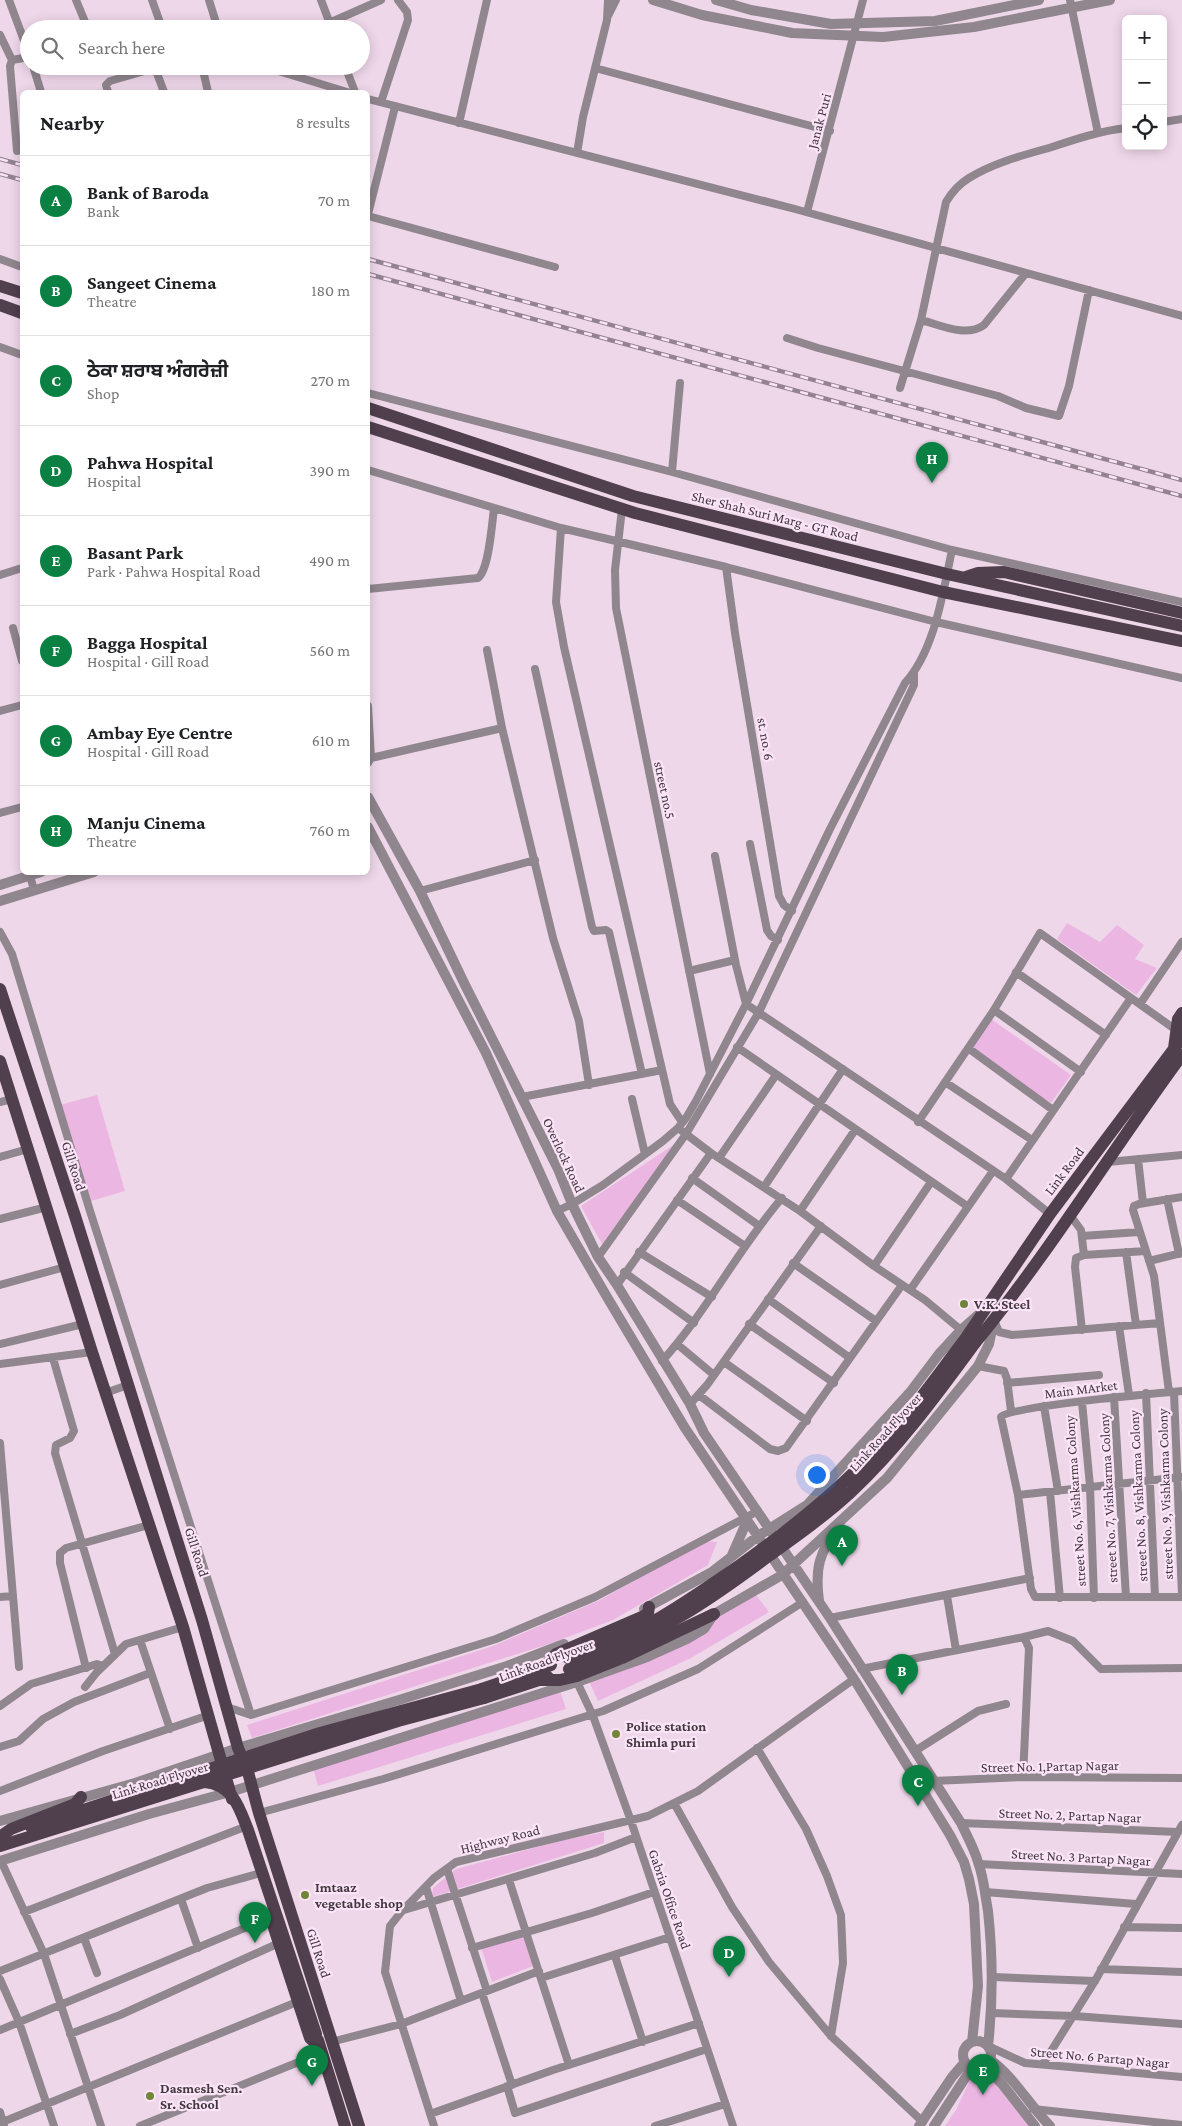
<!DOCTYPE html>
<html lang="en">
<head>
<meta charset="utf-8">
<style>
  body { margin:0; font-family:"Crimson Pro","Noto Sans Gurmukhi",serif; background:#f2f2f2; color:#202124 }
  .controls { position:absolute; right:15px; top:15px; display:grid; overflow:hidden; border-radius:8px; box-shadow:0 2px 12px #0003 }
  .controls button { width:45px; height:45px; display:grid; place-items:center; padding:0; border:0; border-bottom:1px solid #e0e0e0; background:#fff; color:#202124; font:25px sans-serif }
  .you { position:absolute; left:816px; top:1474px; width:18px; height:18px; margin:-12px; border:4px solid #fff; border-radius:50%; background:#1a73e8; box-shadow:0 0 0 8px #1a73e833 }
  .badge { display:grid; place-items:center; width:32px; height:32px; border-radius:50%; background:#0b8043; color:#fff; font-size:16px; font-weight:700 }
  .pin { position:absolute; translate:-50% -41px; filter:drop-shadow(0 1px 2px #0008) }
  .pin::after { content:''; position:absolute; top:26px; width:18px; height:15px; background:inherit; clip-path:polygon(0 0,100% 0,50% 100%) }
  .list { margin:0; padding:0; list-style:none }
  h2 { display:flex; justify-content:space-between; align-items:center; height:65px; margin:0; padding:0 20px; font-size:21px }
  h2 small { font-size:16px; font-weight:400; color:#757577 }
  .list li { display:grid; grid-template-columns:32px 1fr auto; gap:15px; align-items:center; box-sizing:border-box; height:90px; padding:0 20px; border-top:1px solid #e0e0e0 }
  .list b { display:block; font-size:19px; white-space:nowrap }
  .list p { margin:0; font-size:16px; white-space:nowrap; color:#757577 }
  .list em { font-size:16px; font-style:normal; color:#757577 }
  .icon { flex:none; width:28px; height:28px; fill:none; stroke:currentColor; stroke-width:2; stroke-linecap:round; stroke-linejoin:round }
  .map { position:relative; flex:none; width:1182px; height:2126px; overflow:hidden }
  .search { position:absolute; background:#fff; box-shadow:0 2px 12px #0003; left:20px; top:20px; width:350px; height:55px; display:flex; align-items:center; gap:12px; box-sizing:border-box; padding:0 18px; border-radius:28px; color:#757577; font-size:19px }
  .panel { position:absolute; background:#fff; box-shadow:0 2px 12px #0003; left:20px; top:90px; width:350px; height:785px; border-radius:8px }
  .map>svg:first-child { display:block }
  .green { fill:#ecb6e3 }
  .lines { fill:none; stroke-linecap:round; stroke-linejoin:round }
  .minor { stroke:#90868e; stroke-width:8 }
  .tertiary { stroke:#90868e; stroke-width:10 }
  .primary { stroke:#503f4d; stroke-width:12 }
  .rail-casing { stroke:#938390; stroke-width:4.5 }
  .rail { stroke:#fce4f8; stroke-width:2.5; stroke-dasharray:8; stroke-linecap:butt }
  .primary-bridge { stroke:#503f4d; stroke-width:12 }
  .poi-dot { fill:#708536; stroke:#fce4f8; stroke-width:2 }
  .labels { text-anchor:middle; stroke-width:4.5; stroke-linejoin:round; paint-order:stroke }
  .street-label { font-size:14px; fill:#423940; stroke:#fce4f8 }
  .poi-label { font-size:14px; font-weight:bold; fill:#423940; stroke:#fce4f8; text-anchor:start }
</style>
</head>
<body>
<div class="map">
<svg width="1182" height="2126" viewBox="0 0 1182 2126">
  <rect width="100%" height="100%" fill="#efd7ea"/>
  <path class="green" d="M 1067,923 L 1100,942 L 1117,925 L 1144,945 L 1135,959 L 1157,968 L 1136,995 L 1057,939 Z
    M 991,1019 L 1071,1075 L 1051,1103 L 969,1053 Z
    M 97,1095 L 125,1191 L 84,1203 L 56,1106 Z
    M 675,1144 L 602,1244 L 581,1206 Z
    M 704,1541 L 717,1542 L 708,1565 L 613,1620 L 549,1644 L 252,1738 L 247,1725 L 493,1646 L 600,1600 Z
    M 756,1595 L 769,1612 L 691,1658 L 598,1701 L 588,1679 Z
    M 559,1688 L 566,1709 L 318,1786 L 312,1764 Z
    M 604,1832 L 604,1843 L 432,1897 L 433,1888 L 456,1869 L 560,1841 Z
    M 522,1932 L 533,1966 L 492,1982 L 481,1947 Z
    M 990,2077 L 1029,2126 L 945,2126 L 956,2110 L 970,2080 Z"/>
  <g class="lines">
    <path class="minor" d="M 9,0 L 29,54
      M 76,0 L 88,29
      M 152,0 L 162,28 L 170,29
      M 209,0 L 218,29
      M 321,0 L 332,29
      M 1070,0 L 1098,133
      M 608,16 L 616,0
      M 329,23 L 381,0
      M 0,35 L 12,60 L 10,66 L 17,151
      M 12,60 L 29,57
      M 33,66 L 41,92
      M 202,66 L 208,92
      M 262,66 L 347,92
      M 345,66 L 355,92
      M 155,68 L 164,92
      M 595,68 L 830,131
      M 108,92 L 106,85 L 110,81 L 162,66
      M 368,99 L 795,209 L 1182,316
      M 381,102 L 408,20 L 407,12 L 398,0
      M 1163,122 L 1182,119
      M 459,123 L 487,0
      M 577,153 L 583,117 L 607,20 L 608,0
      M 807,212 L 863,0
      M 368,214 L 395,107
      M 368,216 L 555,267
      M 0,259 L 22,267
      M 921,320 C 941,325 966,338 984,325 L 1026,273
      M 787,338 L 818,348 L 998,396 L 1026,408 L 1059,416 L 1069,386 L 1089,290
      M 0,347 L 22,355
      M 900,388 L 921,320 L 946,202 C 952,192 959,184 969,178 C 995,162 1024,155 1052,147 C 1076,139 1100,131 1126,128
      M 368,393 L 672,472 L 952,550 C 943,592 935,650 905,683 L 830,829 L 746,1004 L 696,1101 L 686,1118 L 678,1128 L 663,1141 L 603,1185 L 572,1204 L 557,1211
      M 368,470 L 561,528 L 726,567 L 936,622 L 1182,678
      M 672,472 L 680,383
      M 622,509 L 615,570 L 616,608 L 710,1074
      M 561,528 L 556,602 L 564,647 L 670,1104 L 682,1122
      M 952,550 L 1182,602
      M 726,567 L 735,633 L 779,896 L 784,905 L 792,911
      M 0,575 L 22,568
      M 368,589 L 478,578 C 489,570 492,523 494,508
      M 13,628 L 22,661
      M 487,650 L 502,728 L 553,938 L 579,1021 L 589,1085
      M 535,669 L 592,927 L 594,931 L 606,930 L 609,932 L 642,1074
      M 368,706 L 371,758 L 368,763
      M 0,711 L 22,705
      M 371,758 L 502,728
      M 0,813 L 22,807
      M 750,844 L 767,930 L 771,936 L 778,940
      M 715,856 L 736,965 L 746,1004 L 1006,1179 L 1050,1214
      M 30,876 L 34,890
      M 420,891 L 535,860
      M 0,932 L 12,954 L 90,1211 L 251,1715
      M 689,971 L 735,960
      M 1016,972 L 1106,1035
      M 1140,1004 L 1182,942
      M 994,1010 L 1081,1072
      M 737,1047 L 967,1206
      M 968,1048 L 1053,1110
      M 945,1082 L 1032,1140
      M 522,1097 L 662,1070
      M 632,1099 L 645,1154
      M 0,1102 L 12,1099
      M 918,1122 L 994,1010 L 1040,933 L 1176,1030
      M 682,1131 L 711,1153 L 800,1211 L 874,1266 L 925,1300 L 961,1330
      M 0,1157 L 28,1149
      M 719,1158 L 776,1075
      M 1138,1159 L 1143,1203
      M 1108,1162 L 1182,1155
      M 692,1178 L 758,1225
      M 1006,1179 L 1131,998
      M 764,1187 L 843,1069
      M 1167,1199 L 1179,1254
      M 677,1200 L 745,1246
      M 800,1211 L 855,1130
      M 1070,1215 L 1081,1230 L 1084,1255
      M 0,1219 L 47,1207
      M 1082,1236 L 1139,1232
      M 639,1252 L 712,1297
      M 1126,1252 L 1136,1325
      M 598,1257 L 686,1134 L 759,1012 L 914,685 L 914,672
      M 1149,1261 L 1182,1253
      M 793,1263 L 876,1321
      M 874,1266 L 931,1182
      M 624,1272 L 694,1323
      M 0,1285 L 65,1267
      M 617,1285 L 711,1153
      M 910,1290 L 993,1171
      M 768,1299 L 850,1358
      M 994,1320 L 999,1332 L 1012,1335 L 1160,1323
      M 749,1324 L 834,1383
      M 1119,1326 L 1129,1395
      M 1082,1330 L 1075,1267 L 1076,1258 L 1084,1255 L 1146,1251
      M 0,1344 L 83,1324
      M 677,1344 L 714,1375
      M 53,1358 L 74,1431 L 70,1438 L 56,1445 L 55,1453 L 115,1654
      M 662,1361 C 708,1310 738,1249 782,1198
      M 724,1362 L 807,1421
      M 0,1364 L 92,1352
      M 978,1366 L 1004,1371 L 1007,1379 L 1011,1411
      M 1007,1383 L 1099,1375
      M 1182,1391 C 1160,1393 1007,1406 1001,1417 L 1018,1495 L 1031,1589 L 1035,1597 L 1182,1597
      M 1169,1392 L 1154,1276 L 1133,1210 L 1134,1206 L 1139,1204 L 1182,1197
      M 1174,1392 L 1182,1596
      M 105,1393 L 128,1385
      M 1146,1393 L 1155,1597
      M 699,1395 L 770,1449 L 778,1451 L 786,1448 L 902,1285
      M 1114,1397 L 1126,1597
      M 1082,1402 L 1090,1486 L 1094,1598
      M 690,1404 L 707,1385 L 821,1226
      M 1044,1406 L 1058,1491
      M 0,1443 L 19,1667
      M 1050,1492 L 1060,1598
      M 1018,1495 L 1182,1477
      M 947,1596 L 956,1650
      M 0,1597 L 13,1596
      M 830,1618 L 1030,1578
      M 1024,1637 L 1048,1631 L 1073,1641 L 1101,1669 L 1182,1668
      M 140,1640 L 170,1729
      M 86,1668 L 60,1563 L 60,1553 L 66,1548 L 149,1525
      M 861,1669 L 1024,1637 L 1029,1648 L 1023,1777
      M 577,1682 L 593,1716 L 631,1821 L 733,2126
      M 85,1687 L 97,1672 L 126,1644 L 183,1627
      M 0,1706 L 31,1684 L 97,1664 L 103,1666
      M 227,1707 L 251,1715 L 496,1639 L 595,1597 L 758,1511
      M 0,1747 L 19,1741 L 43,1719 L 74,1702 L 150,1673
      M 757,1748 L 806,1829 L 827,1876 L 841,1915 L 843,1963 L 831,2036
      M 915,1751 L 978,1711 L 1006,1704
      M 919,1785 L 933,1781 L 1023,1777 L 1182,1778
      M 0,1791 L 103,1751 L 209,1715
      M 674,1803 L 732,1907 L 769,1962 L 831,2036 L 923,2122
      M 259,1813 L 383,1779 L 603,1711 L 698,1669 L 803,1602
      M 961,1823 L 1178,1832
      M 1,1861 L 44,1954 L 101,2126
      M 979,1864 L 1182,1874
      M 447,1869 L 487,1991
      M 509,1880 L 569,2065
      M 426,1887 L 461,2001
      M 985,1892 L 1136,1904
      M 181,1899 L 198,1948
      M 404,1910 L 595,1853 L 636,1837
      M 24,1912 L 242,1828
      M 1124,1927 L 1182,1928
      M 84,1938 L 97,1973
      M 472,1948 L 592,1913 L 654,1892
      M 615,1956 L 643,2042
      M 1101,1969 L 1182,1972
      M 0,1971 L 207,1888 L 257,1874
      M 993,1977 L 1095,1981
      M 541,1978 L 670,1937
      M 0,1979 L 19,2022 L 54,2126
      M 482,1993 L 512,2085
      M 992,2013 L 1074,2016 L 1182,2024
      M 0,2030 L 271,1917
      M 70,2034 L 120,2015 L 279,1943
      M 331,2042 L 401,2024 L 539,1971
      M 988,2046 L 1025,2063 L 1182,2077
      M 1043,2064 L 1095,1981 L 1182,1825
      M 507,2086 L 515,2113 L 707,2049
      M 1033,2109 L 1182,2125
      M 0,2112 L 4,2126
      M 430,2114 L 553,2070 L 699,2023
      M 0,2123 L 297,2002
      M 140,2126 L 321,2053
      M 434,2126 L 385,1972 L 390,1926 L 402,1911 L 434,1878 L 456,1862 L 648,1816 L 698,1791 L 854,1679
      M 655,2126 L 725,2104"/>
    <path class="tertiary" d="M 653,0 L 702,15 L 792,33 L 883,37 L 974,27 L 1110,0
      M 716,0 L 751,10 L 831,24 L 935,21 L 1039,0
      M 368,797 L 420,891 L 465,985 L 558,1169 L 572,1204 L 598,1257 L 617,1285 L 690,1404 L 704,1433 L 830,1618 L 961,1823 C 967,1836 974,1848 978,1862 C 984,1878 985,1895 988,1911 C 993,1957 993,2001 988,2046
      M 368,827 L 486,1053 L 557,1211 L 607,1297 L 685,1428 L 854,1679 L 950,1835 L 964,1862 L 969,1879 L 974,1904 L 978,1986 L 972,2042
      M 0,885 L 41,872
      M 0,901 L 94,872
      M 732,1555 L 747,1521
      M 819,1601 C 815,1571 818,1549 841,1528
      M 644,1609 L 712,1572 L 758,1536 L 807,1505 L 911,1391 L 939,1354 L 961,1330 L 978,1315
      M 0,1821 L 135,1783 L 238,1748 L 399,1700 L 507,1666 L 564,1644
      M 0,1861 L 149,1814 L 230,1792 L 577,1682 L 647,1657 L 687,1639 L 704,1629 L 714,1614 L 782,1575 L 887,1478 L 978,1366 L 989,1344 L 994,1320
      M963 2055a14 14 0 1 1 28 0a14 14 0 1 1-28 0Z
      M 990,2060 C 1012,2074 1030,2106 1050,2126
      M 985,2067 L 1002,2084 L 1035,2126
      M 919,2126 L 952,2077 L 964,2063
      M 934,2126 L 971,2069"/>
    <path class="primary" d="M 0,286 L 22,293
      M 0,305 L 22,313
      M 368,408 L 633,496 L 947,574 L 1182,626
      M 368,427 L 635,513 L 943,592 L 1182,641
      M 966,577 L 978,573 L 1004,572 L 1182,613
      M 0,989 L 75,1216 L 202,1620 L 238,1748 L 248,1772 L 259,1813 L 359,2126
      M 1174,1048 L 1178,1019 L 1182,1013
      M 0,1061 L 92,1352 L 183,1627 L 232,1799
      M 963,1342 L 1050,1214 L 1182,1038
      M 975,1343 C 1050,1252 1112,1150 1182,1055
      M 543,1668 L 556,1654 L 644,1616 L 648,1613 L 649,1607
      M 540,1680 L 560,1680 L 577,1676 L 622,1658 L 714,1614
      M 482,1689 L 551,1665
      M 484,1698 L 548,1677
      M 0,1837 L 11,1829 L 75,1804 L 81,1797
      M 273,1925 L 310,2038 L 320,2047
      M 318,2040 L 345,2126"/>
    <defs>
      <path id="rail" d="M 0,159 L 22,165
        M 0,174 L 22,180
        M 368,259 L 1182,480
        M 368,274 L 1182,496"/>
    </defs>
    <use href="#rail" class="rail-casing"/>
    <use href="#rail" class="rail"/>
    <path class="primary-bridge" d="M 568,1658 C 599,1645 631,1633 661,1617 C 688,1601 714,1583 740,1565 C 795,1526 846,1485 891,1434 C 917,1405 939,1373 963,1342
      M 569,1669 C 608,1653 647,1637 683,1615 C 713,1597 742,1576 770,1555 C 798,1535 826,1515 851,1492 C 898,1448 937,1395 975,1343
      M 205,1782 C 233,1785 239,1807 248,1830 L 316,2034
      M 31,1827 L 320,1733 L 482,1689
      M 0,1846 L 398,1721 L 484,1698"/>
  </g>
  <g class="poi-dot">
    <circle cx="964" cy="1304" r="5"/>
    <circle cx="616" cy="1734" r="5"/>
    <circle cx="305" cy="1895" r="5"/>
    <circle cx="150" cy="2096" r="5"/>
  </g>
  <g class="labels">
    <g class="street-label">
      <text transform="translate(819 121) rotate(-75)" y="5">Janak Puri</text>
      <text transform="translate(775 516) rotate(14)" y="5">Sher Shah Suri Marg - GT Road</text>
      <text transform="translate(766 739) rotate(80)" y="5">st. no. 6</text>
      <text transform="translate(665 790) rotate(78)" y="5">street no.5</text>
      <text transform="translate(564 1155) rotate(65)" y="5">Overlock Road</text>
      <text transform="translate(74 1166) rotate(72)" y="5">Gill Road</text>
      <text transform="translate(1064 1171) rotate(-53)" y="5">Link Road</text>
      <text transform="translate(1081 1389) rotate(-7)" y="5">Main MArket</text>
      <text transform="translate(885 1432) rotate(-48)" y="5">Link Road Flyover</text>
      <text transform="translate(1165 1494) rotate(-92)" y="5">street No. 9, Vishkarma Colony</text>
      <text transform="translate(1138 1496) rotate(-93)" y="5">street No. 8, Vishkarma Colony</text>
      <text transform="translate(1108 1498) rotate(-93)" y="5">street No. 7, Vishkarma Colony</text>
      <text transform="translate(1075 1501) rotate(-94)" y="5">street No. 6, Vishkarma Colony</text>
      <text transform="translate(197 1552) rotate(72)" y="5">Gill Road</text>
      <text transform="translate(546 1660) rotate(-20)" y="5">Link Road Flyover</text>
      <text transform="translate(1050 1766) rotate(-1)" y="5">Street No. 1,Partap Nagar</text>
      <text transform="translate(160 1780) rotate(-17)" y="5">Link Road Flyover</text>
      <text transform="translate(1070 1815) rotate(2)" y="5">Street No. 2, Partap Nagar</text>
      <text transform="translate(500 1839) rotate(-14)" y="5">Highway Road</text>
      <text transform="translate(1081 1857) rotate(3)" y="5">Street No. 3 Partap Nagar</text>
      <text transform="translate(670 1899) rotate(71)" y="5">Gabria Office Road</text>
      <text transform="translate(319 1953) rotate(72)" y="5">Gill Road</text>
      <text transform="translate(1100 2057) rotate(5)" y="5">Street No. 6 Partap Nagar</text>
    </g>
    <g class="poi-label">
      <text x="974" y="1309">V.K. Steel</text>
      <text x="626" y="1731">Police station<tspan x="626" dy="16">Shimla puri</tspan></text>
      <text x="315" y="1892">Imtaaz<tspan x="315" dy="16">vegetable shop</tspan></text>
      <text x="160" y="2093">Dasmesh Sen.<tspan x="160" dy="16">Sr. School</tspan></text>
    </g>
  </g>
</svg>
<div class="controls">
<button>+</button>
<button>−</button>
<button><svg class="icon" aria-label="locate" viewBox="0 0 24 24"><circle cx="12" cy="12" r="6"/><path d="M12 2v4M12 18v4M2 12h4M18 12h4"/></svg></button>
</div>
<div class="you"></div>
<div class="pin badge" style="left:842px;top:1566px">A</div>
<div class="pin badge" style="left:902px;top:1695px">B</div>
<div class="pin badge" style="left:918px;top:1806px">C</div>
<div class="pin badge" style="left:729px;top:1977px">D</div>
<div class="pin badge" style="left:983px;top:2095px">E</div>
<div class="pin badge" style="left:255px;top:1943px">F</div>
<div class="pin badge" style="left:312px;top:2086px">G</div>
<div class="pin badge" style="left:932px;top:483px">H</div>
<div class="search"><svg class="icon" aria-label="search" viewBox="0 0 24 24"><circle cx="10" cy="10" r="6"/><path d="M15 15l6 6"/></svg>Search here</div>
<section class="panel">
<h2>Nearby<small>8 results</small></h2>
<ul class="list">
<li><span class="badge">A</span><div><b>Bank of Baroda</b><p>Bank</p></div><em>70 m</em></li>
<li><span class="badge">B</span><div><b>Sangeet Cinema</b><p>Theatre</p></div><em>180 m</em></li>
<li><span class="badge">C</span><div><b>ਠੇਕਾ ਸ਼ਰਾਬ ਅੰਗਰੇਜ਼ੀ</b><p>Shop</p></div><em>270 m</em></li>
<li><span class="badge">D</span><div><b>Pahwa Hospital</b><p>Hospital</p></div><em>390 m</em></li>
<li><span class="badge">E</span><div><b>Basant Park</b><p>Park · Pahwa Hospital Road</p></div><em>490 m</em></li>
<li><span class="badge">F</span><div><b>Bagga Hospital</b><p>Hospital · Gill Road</p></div><em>560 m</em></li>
<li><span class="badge">G</span><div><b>Ambay Eye Centre</b><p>Hospital · Gill Road</p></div><em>610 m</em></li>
<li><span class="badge">H</span><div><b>Manju Cinema</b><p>Theatre</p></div><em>760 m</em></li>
</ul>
</section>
</div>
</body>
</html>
